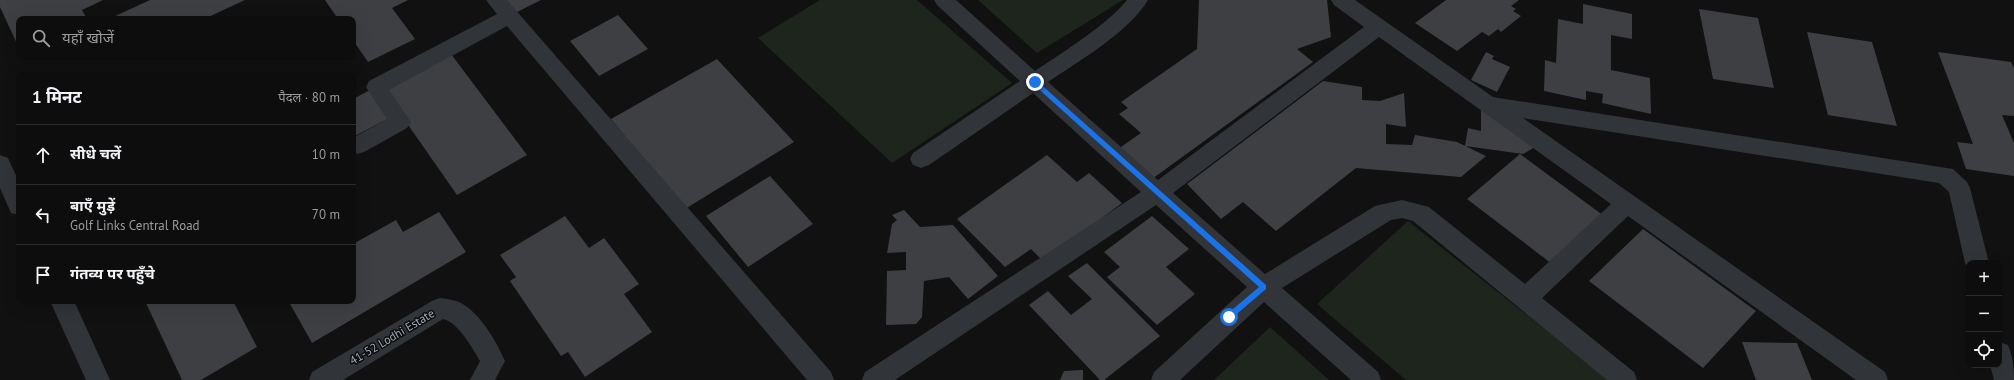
<!DOCTYPE html>
<html lang="hi">
<head>
<meta charset="utf-8">
<style>
  body { margin:0; font-family:"PT Sans","Noto Sans Devanagari",sans-serif; background:#161617; color:#f1f3f6 }
  .controls { position:absolute; right:12px; bottom:12px; display:grid; overflow:hidden; border-radius:8px; box-shadow:0 4px 16px #0002 }
  .controls button { width:36px; height:36px; display:grid; place-items:center; padding:0; border:0; border-bottom:1px solid #2d2d2e; background:#0d0d0e; color:#f1f3f6; font:20px sans-serif }
  .stop { position:absolute; width:12px; height:12px; margin:-9px; border:3px solid #1a73e8; border-radius:50%; background:#fff }
  .stop.end { background:#1a73e8; border-color:#fff; box-shadow:0 1px 4px #0008 }
  .list { margin:0; padding:0; list-style:none }
  h2 { display:flex; justify-content:space-between; align-items:center; height:52px; margin:0; padding:0 16px; font-size:17px }
  h2 small { font-size:13px; font-weight:400; color:#9a9c9e }
  .list li { display:grid; grid-template-columns:26px 1fr auto; gap:12px; align-items:center; box-sizing:border-box; height:60px; padding:0 16px; border-top:1px solid #2d2d2e }
  .list b { display:block; font-size:15px; white-space:nowrap }
  .list p { margin:0; font-size:13px; white-space:nowrap; color:#9a9c9e }
  .list em { font-size:13px; font-style:normal; color:#9a9c9e }
  .icon { flex:none; width:22px; height:22px; fill:none; stroke:currentColor; stroke-width:2; stroke-linecap:round; stroke-linejoin:round }
  .map { position:relative; flex:none; width:2014px; height:380px; overflow:hidden }
  .search { position:absolute; background:#0d0d0e; box-shadow:0 4px 16px #0002; left:16px; top:16px; width:340px; height:44px; display:flex; align-items:center; gap:10px; box-sizing:border-box; padding:0 14px; border-radius:8px; color:#9a9c9e; font-size:15px }
  .panel { position:absolute; background:#0d0d0e; box-shadow:0 4px 16px #0002; left:16px; top:72px; width:340px; height:232px; border-radius:8px }
  .map>svg:first-child { display:block }
  .green { fill:#1d251d }
  .building { fill:#3d3f43 }
  .lines { fill:none; stroke-linecap:round; stroke-linejoin:round }
  .street { fill:#313438; fill-rule:evenodd }
  .route { fill:#1a73e8 }
  .labels { text-anchor:middle; stroke-width:3; stroke-linejoin:round; paint-order:stroke }
  .street-label { font-size:12px; fill:#a1abb4; stroke:#0c0c0d }
</style>
</head>
<body>
<div class="map">
<svg width="2014" height="380" viewBox="0 0 2014 380">
  <rect width="100%" height="100%" fill="#111112"/>
  <path class="green" d="M 820,0 L 917,0 L 1012,83 L 892,163 L 758,38 Z
    M 978,0 L 1123,0 L 1037,53 Z
    M 1408,221 L 1609,380 L 1406,380 L 1317,304 Z
    M 1270,327 L 1329,380 L 1214,380 Z"/>
  <path class="building" d="M 0,0 L 103,0 L 82,10 L 87,19 L 19,19 L 19,48 L 0,7 Z
    M 150,0 L 245,0 L 204,19 L 111,18 Z
    M 325,0 L 408,0 L 392,8 L 415,39 L 368,62 L 353,40 L 353,19 L 338,19 Z
    M 501,0 L 541,0 L 513,14 Z
    M 1199,0 L 1327,0 L 1331,37 L 1297,49 L 1313,62 L 1152,179 L 1118,149 L 1141,133 L 1119,114 L 1128,108 L 1121,102 L 1197,49 Z
    M 1446,0 L 1519,0 L 1511,6 L 1516,9 L 1513,11 L 1521,16 L 1501,32 L 1498,29 L 1489,36 L 1482,32 L 1457,51 L 1415,23 Z
    M 1583,4 L 1632,14 L 1632,39 L 1611,35 L 1611,70 L 1650,78 L 1651,114 L 1602,103 L 1603,94 L 1586,91 L 1586,100 L 1544,91 L 1545,60 L 1556,63 L 1558,19 L 1583,24 Z
    M 1699,9 L 1758,18 L 1774,88 L 1713,79 Z
    M 618,15 L 648,49 L 599,76 L 570,41 Z
    M 1807,32 L 1872,42 L 1897,126 L 1828,115 Z
    M 1486,52 L 1494,56 L 1492,59 L 1510,67 L 1497,92 L 1471,80 Z
    M 1938,52 L 2011,62 L 2014,68 L 2014,116 L 2002,115 L 2014,143 L 2014,176 L 1966,169 L 1957,142 L 1973,144 Z
    M 451,54 L 527,155 L 457,195 L 383,89 Z
    M 717,59 L 794,142 L 685,209 L 611,119 Z
    M 1323,81 L 1362,87 L 1362,100 L 1380,101 L 1404,93 L 1406,127 L 1386,124 L 1386,144 L 1412,145 L 1415,135 L 1457,142 L 1486,156 L 1461,177 L 1356,168 L 1276,231 L 1243,202 L 1221,219 L 1187,184 Z
    M 372,89 L 391,117 L 353,137 L 353,99 Z
    M 1481,110 L 1535,147 L 1523,154 L 1465,146 L 1468,128 L 1481,131 Z
    M 1520,154 L 1604,216 L 1552,264 L 1467,199 Z
    M 1047,155 L 1077,182 L 1089,173 L 1122,203 L 1043,261 L 1031,249 L 1005,267 L 957,219 Z
    M 770,176 L 813,224 L 748,267 L 706,216 Z
    M 904,210 L 920,227 L 953,225 L 998,276 L 968,299 L 949,277 L 924,281 L 922,317 L 916,324 L 886,325 L 887,271 L 906,270 L 906,252 L 887,253 L 892,224 L 897,220 L 892,215 Z
    M 439,212 L 466,252 L 312,343 L 289,302 L 353,301 L 353,244 L 396,220 L 403,232 Z
    M 565,216 L 589,248 L 604,238 L 639,284 L 624,294 L 652,332 L 585,377 L 568,352 L 561,356 L 510,281 L 516,277 L 500,255 Z
    M 1152,216 L 1189,249 L 1166,267 L 1195,294 L 1157,325 L 1107,277 L 1120,267 L 1104,252 Z
    M 1643,229 L 1756,311 L 1703,368 L 1589,281 Z
    M 1087,263 L 1160,336 L 1104,380 L 1100,380 L 1029,305 L 1048,291 L 1071,315 L 1092,299 L 1068,276 Z
    M 145,301 L 233,301 L 257,347 L 201,380 L 182,380 Z
    M 1742,342 L 1797,343 L 1812,380 L 1756,380 Z
    M 1083,370 L 1083,380 L 1060,380 L 1064,371 Z"/>
  <g class="lines">
    <path class="street" d="M 486,0 L 507,0 L 831,372 L 834,380 L 807,380 L 507,26 L 389,90 L 411,122 L 407,128 L 366,151 L 358,154 L 353,152 L 353,138 L 387,119 L 366,87 L 369,81 L 497,14 Z
      M 934,0 L 956,0 L 1035,71 C 1063,52 1107,25 1127,0 L 1148,0 C 1129,32 1079,61 1048,82 L 1158,180 L 1364,27 L 1334,5 L 1331,0 L 1355,0 L 1493,97 L 1953,169 L 1967,182 L 1970,188 L 1989,263 L 1969,263 L 1969,270 L 1965,263 L 1949,192 L 1939,183 L 1523,118 L 1885,372 L 1888,380 L 1856,380 L 1628,216 L 1542,298 L 1634,372 L 1637,380 L 1607,380 L 1413,221 L 1402,218 L 1391,220 L 1282,288 L 1378,372 L 1381,380 L 1351,380 L 1264,302 L 1180,380 L 1151,380 L 1154,372 L 1247,287 L 1156,205 L 895,380 L 862,380 L 865,372 L 1141,192 L 1033,93 L 929,165 L 921,168 L 913,165 L 910,159 L 913,153 L 1020,81 L 937,5 ZM 1379,37 L 1611,204 L 1525,284 L 1429,207 L 1402,200 L 1375,206 L 1265,274 L 1173,193 Z
      M 0,155 L 8,158 L 19,182 L 19,215 L 11,213 L 0,188 Z
      M 440,298 C 447,299 455,300 461,303 C 481,314 496,341 505,361 L 495,380 L 470,380 L 480,361 C 473,349 457,321 443,319 L 343,380 L 309,380 L 312,372 L 432,301 Z
      M 50,301 L 74,301 L 110,380 L 86,380 Z
      M 1999,342 L 2008,345 C 2013,357 2014,367 2014,380 L 1994,380 L 1990,365 L 1999,365 Z"/>
  </g>
  <path class="route" d="M 1033,81 L 1037,81 L 1266,285 L 1266,289 L 1231,319 L 1226,319 L 1226,315 L 1259,287 L 1033,84 Z"/>
  <g class="labels">
    <g class="street-label">
      <text transform="translate(392 337) rotate(-31)" y="4">41-52 Lodhi Estate</text>
    </g>
  </g>
</svg>
<div class="controls">
<button>+</button>
<button>−</button>
<button><svg class="icon" aria-label="locate" viewBox="0 0 24 24"><circle cx="12" cy="12" r="6"/><path d="M12 2v4M12 18v4M2 12h4M18 12h4"/></svg></button>
</div>
<div class="stop" style="left:1229px;top:317px"></div>
<div class="stop end" style="left:1035px;top:82px"></div>
<div class="search"><svg class="icon" aria-label="search" viewBox="0 0 24 24"><circle cx="10" cy="10" r="6"/><path d="M15 15l6 6"/></svg>यहाँ खोजें</div>
<section class="panel">
<h2>1 मिनट<small>पैदल · 80 m</small></h2>
<ul class="list">
<li><svg class="icon" aria-label="ahead" viewBox="0 0 24 24"><path d="M12 20V5M6 11l6-6 6 6"/></svg><div><b>सीधे चलें</b></div><em>10 m</em></li>
<li><svg class="icon" aria-label="left" viewBox="0 0 24 24"><path d="M17 20v-9H6M10 6l-5 5 5 5"/></svg><div><b>बाएँ मुड़ें</b><p>Golf Links Central Road</p></div><em>70 m</em></li>
<li><svg class="icon" aria-label="arrive" viewBox="0 0 24 24"><path d="M6 21V4h12l-3 4 3 4H6"/></svg><div><b>गंतव्य पर पहुँचे</b></div></li>
</ul>
</section>
</div>
</body>
</html>
